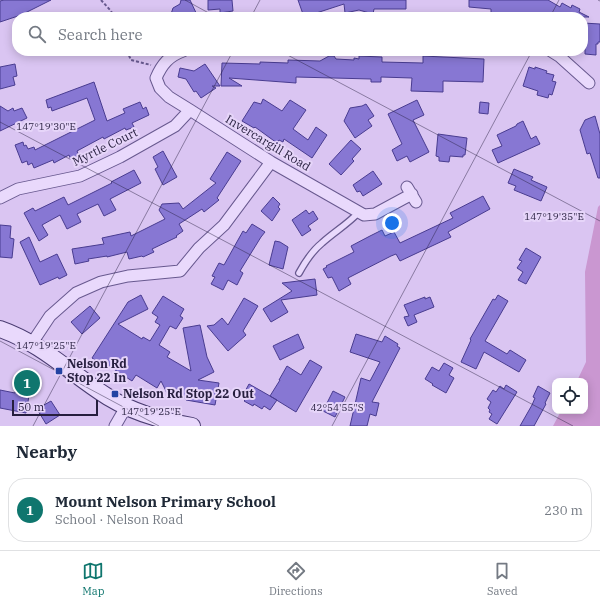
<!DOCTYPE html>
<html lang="en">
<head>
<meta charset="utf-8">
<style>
  body { margin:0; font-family:"IBM Plex Serif",serif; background:#f6f6f7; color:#1f2937 }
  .controls { position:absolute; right:12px; bottom:12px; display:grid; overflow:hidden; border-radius:8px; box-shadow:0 2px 10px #0003 }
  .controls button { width:36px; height:36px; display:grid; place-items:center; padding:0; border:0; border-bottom:1px solid #e0e1e3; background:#fff; color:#1f2937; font:20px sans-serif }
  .scale { position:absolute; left:12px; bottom:10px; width:86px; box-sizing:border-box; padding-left:4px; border:2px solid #261e3e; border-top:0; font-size:11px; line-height:14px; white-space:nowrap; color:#261e3e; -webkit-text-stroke:3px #e6d5f9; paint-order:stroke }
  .you { position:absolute; left:392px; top:223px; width:14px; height:14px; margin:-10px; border:3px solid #fff; border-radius:50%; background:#1a73e8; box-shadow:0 0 0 6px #1a73e833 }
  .badge { display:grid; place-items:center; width:26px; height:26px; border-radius:50%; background:#0f766e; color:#fff; font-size:13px; font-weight:700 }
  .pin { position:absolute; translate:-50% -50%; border:2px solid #fff; box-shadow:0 1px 4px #0006 }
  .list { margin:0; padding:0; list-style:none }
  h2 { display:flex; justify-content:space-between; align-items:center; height:52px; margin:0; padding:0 16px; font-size:17px }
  h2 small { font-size:13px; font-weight:400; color:#747a83 }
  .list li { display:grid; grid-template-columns:26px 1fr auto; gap:12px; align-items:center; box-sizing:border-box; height:64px; margin:0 8px 8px; padding:0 8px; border:1px solid #e0e1e3; border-radius:16px }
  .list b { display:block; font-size:15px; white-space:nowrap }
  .list p { margin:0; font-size:13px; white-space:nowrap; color:#747a83 }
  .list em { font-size:13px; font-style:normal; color:#747a83 }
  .icon { flex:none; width:22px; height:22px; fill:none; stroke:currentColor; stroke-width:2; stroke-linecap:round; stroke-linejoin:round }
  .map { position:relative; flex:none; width:600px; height:426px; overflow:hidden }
  .search { position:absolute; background:#fff; box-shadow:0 2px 10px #0003; left:12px; right:12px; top:12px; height:44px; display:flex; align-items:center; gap:10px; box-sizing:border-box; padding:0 14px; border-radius:16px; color:#747a83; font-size:15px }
  .sheet { height:124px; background:#fff }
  nav { display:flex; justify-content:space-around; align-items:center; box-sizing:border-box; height:56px; border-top:1px solid #e0e1e3; background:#fff; font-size:11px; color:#747a83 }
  nav a { display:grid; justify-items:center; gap:2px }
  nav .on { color:#0f766e }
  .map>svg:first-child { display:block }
  .green { fill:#ca97d1 }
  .building { fill:#8777d3; stroke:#493c90 }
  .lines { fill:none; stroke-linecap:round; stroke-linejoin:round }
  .lane-casing { stroke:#68598f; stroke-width:8 }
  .street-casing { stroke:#68598f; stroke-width:13 }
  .secondary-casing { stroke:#4a3c71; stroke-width:18 }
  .path { stroke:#68598f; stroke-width:2; stroke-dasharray:3 2; stroke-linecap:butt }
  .lane { stroke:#e9d9fc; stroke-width:5.5 }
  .street { stroke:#e9d9fc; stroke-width:11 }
  .secondary { stroke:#e9d9fc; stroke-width:16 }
  .ticks { fill:none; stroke:#261e3e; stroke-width:1; stroke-opacity:0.45 }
  .poi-dot { fill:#2343a3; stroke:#e6d5f9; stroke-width:1.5 }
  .labels { text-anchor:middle; stroke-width:4; stroke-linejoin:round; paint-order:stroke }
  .street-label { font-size:12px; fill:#261e3e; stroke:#e6d5f9 }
  .poi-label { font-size:12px; font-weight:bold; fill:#261e3e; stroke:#e6d5f9; text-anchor:start }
  .ticks-label { font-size:10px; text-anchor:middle; fill:#261e3e; stroke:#e6d5f9; stroke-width:4; stroke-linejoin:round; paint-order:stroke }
</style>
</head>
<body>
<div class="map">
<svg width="600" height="426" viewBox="0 0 600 426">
  <rect width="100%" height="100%" fill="#dac5f2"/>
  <path class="green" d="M 600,205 L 600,426 L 553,426 L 561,411 L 585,411 L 585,381 L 577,381 L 586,362 L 585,272 L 598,207 Z"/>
  <path class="building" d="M 4,0 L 51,0 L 21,15 L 0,22 L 0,1 Z
    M 181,0 L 190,0 L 198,17 L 170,17 L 173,8 L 180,4 Z
    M 208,0 L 232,0 L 233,11 L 220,13 L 220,9 L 208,10 Z
    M 298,0 L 406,0 L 406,9 L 374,9 L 373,14 L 359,10 L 345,13 L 344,4 L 304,17 Z
    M 469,0 L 548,0 L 560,7 L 562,3 L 571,8 L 572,5 L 580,9 L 579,12 L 589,17 L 491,17 L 491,9 L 469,7 Z
    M 583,23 L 600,24 L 600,42 L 598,42 L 598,44 L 596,44 L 596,55 L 585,54 L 585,44 L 583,44 Z
    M 329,56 L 334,56 L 336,59 L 354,60 L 354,58 L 359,59 L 359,56 L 382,57 L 382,62 L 423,63 L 423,56 L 484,59 L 483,82 L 443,81 L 443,92 L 411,91 L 412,78 L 381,77 L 381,82 L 371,82 L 371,79 L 296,77 L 296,83 L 229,78 L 242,86 L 221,86 L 222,63 L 260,64 L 260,62 L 288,63 L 288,60 L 320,61 Z
    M 15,64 L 17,76 L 13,77 L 15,85 L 0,89 L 0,67 Z
    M 205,64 L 220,86 L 212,86 L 216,88 L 201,98 L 196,91 L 194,92 L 186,79 L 178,77 L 180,68 L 194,71 Z
    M 529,67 L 535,69 L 535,67 L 547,71 L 546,73 L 554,75 L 552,81 L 556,82 L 552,95 L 549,94 L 548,98 L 537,95 L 538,91 L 523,86 Z
    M 94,82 L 107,121 L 125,113 L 123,109 L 140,102 L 143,109 L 146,107 L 149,115 L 132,123 L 134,127 L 126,130 L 125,128 L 104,139 L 103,137 L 77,151 L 79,156 L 71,160 L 69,155 L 54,163 L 53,160 L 34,168 L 32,163 L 28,165 L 27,161 L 22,163 L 15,145 L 23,142 L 24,146 L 26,145 L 28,149 L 34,147 L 35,150 L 95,120 L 87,98 L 52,111 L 51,107 L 48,108 L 46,100 Z
    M 263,99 L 282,111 L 290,100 L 306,110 L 293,129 L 308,140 L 316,127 L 327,135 L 312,158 L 284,139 L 283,142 L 279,140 L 277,143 L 255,127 L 254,128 L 242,121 L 254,102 L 261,104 Z
    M 417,100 L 424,115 L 413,120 L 429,152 L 410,162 L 407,156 L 397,161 L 392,150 L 402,144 L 388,114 Z
    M 480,102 L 489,103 L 488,114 L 479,113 Z
    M 366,104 L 374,116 L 368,120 L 372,126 L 355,138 L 344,121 L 350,108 L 362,106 Z
    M 0,106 L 8,111 L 13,108 L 14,111 L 22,108 L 27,118 L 0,131 Z
    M 595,116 L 600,134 L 600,178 L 598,178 L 590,153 L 587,154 L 580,130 L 585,120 Z
    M 523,121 L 531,139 L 536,136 L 540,144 L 498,163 L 492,150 L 502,146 L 497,135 L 516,126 L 517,124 Z
    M 438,134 L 467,138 L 465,155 L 463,155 L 463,157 L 450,156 L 449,162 L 439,161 L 439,157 L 436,156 Z
    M 351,140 L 361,149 L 352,159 L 354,161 L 341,175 L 329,164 Z
    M 163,151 L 177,177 L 163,185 L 155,169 L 158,167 L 153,157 Z
    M 227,152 L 241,161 L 217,198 L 219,200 L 204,212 L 202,209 L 179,224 L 183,231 L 176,236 L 177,237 L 152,249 L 154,252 L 143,257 L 142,256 L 129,259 L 127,252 L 107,257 L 107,256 L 88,259 L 89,261 L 75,264 L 72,249 L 104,244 L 102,238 L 130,232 L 131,236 L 165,219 L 159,210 L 162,204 L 179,203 L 183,209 L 216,183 L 210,179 Z
    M 514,169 L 533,177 L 531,180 L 547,187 L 541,201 L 514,190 L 516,186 L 508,183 Z
    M 134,170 L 141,183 L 110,199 L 116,210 L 104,216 L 98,204 L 77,214 L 81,222 L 67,229 L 60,215 L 42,225 L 48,235 L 39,241 L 24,213 L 33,208 L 35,211 L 64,197 L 68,205 L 112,183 L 111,182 Z
    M 373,171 L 382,184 L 363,196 L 360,191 L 357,192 L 353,185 Z
    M 483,196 L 490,209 L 448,232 L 451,237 L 400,261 L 396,254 L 391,256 L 348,278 L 351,284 L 339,291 L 332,277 L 328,278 L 323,269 L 327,267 L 326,266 L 354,252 L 351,246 L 370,236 L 382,230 L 385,236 L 394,232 L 400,243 L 453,218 L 450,213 Z
    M 273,197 L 280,204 L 278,207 L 280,209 L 272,221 L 261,211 Z
    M 306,210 L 309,214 L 313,211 L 318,219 L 308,226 L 311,230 L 302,236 L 292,220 Z
    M 252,224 L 265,232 L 261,237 L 240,271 L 243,273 L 237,285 L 228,280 L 223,290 L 211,284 L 215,277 L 212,276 L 219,263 L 224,265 L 243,231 L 246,233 Z
    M 0,225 L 11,226 L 10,238 L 14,239 L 12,258 L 0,257 Z
    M 29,237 L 40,262 L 57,254 L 67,275 L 59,279 L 58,277 L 40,285 L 20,242 Z
    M 275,241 L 280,242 L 288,247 L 283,269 L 269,265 Z
    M 526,248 L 541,257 L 526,284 L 518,280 L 523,272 L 517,268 L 522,261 L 519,260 Z
    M 315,279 L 317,295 L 281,300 L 288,312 L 271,322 L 263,309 L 292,291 L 282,283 Z
    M 141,295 L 148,309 L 118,324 L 142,339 L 143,337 L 150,341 L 160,325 L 155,322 L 158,317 L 152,313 L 163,296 L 184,309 L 180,316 L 183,318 L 176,329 L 170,326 L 159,345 L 170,352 L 167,357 L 191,371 L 183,328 L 200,325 L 207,357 L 214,372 L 198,380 L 219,383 L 215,405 L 186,400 L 186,398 L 171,396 L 169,397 L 161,381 L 157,388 L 136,375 L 132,381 L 106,364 L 104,366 L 92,358 L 128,302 Z
    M 498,295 L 508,301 L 485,341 L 507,354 L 510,350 L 526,360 L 519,372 L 484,352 L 476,369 L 461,362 L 471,340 L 470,339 L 493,299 L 495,300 Z
    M 425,297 L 425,299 L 430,297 L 434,307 L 414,315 L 417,322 L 408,326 L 404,317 L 409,316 L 404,305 Z
    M 244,298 L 258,306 L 243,331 L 246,335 L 228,351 L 207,326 L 214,325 L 222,318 L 228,325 Z
    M 90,306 L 100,318 L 82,334 L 71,322 Z
    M 298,334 L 304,348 L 280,360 L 273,346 Z
    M 356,334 L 382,342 L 385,336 L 398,344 L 397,346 L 400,348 L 372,402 L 379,403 L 376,416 L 370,414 L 367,426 L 350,426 L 361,378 L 370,381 L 380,362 L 350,352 Z
    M 310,360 L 322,367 L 296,412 L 270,396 L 280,380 L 279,380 L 287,366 L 301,375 Z
    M 444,363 L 453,368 L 449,375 L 454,378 L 446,393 L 432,385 L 433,384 L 425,379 L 432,367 L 439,371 Z
    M 249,384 L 277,400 L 270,410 L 264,406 L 262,409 L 254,404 L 253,406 L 244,401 L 246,399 L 242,397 Z
    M 506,385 L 517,392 L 497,424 L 489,419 L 492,414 L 489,412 L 490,410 L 488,408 L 491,402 L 487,399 L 493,390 L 496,392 L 500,386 L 504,389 Z
    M 538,386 L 550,393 L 545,403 L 546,404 L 534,426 L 520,426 L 532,405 L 535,398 L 533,397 Z
    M 16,388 L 30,390 L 26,413 L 0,408 L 0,390 L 15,393 Z
    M 333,391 L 345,397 L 335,417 L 323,411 Z
    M 51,401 L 60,415 L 46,424 L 37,409 Z"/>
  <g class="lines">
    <defs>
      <path id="lane" d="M 299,273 C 305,262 312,251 322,243 C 334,232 348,224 359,212"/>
      <path id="street" d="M 183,51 C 169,56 162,64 156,78 L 160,88 L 169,97 L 190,110 L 271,162 L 364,215 L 375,214 L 412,194
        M 551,51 L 559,56 L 589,83
        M 407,187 L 416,202
        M 0,198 L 18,189 L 80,176 L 120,157 L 175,126 L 190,110
        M 32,343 L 50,316 L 76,293 L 101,282 L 128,276 L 180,271 L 199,248 L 224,225 L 271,162
        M 115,426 L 126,407"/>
      <path id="secondary" d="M 0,329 C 43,344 71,374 108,397 C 134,413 163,421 192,426"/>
    </defs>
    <use href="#lane" class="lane-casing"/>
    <use href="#street" class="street-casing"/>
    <use href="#secondary" class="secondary-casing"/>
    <path class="path" d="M 101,0 L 111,11 L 114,17
      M 127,51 L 131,60 L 151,65"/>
    <use href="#lane" class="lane"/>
    <use href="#street" class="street"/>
    <use href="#secondary" class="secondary"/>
  </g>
  <path class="ticks" d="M 185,0 L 216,17M 598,0 L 600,1M 251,17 L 260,0M 550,17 L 559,0M 280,51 L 600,221M 0,122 L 573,426M 0,341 L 159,426M 33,426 L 233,51M 332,426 L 532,51"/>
  <g class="poi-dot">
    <rect x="55" y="367" width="8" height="8" rx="2"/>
    <rect x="111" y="390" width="8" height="8" rx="2"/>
  </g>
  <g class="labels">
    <g class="street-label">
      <text transform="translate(268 143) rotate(31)" y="4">Invercargill Road</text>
      <text transform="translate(105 147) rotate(-26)" y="4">Myrtle Court</text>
    </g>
    <g class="poi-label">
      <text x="67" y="368">Nelson Rd<tspan x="67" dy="14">Stop 22 In</tspan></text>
      <text x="123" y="398">Nelson Rd Stop 22 Out</text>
    </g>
  </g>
  <g class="ticks-label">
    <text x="46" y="130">147°19'30"E</text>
    <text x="554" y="220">147°19'35"E</text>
    <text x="46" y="349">147°19'25"E</text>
    <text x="337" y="411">42°54'55"S</text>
    <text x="151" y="415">147°19'25"E</text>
  </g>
</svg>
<div class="controls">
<button><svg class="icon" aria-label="locate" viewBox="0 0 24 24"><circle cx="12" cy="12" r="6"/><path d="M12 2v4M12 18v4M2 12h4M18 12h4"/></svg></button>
</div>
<div class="scale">50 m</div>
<div class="you"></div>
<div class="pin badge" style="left:27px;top:383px">1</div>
<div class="search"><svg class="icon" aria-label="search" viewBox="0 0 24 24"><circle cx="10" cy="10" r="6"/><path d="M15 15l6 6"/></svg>Search here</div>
</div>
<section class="sheet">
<h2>Nearby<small></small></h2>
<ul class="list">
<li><span class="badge">1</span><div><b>Mount Nelson Primary School</b><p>School · Nelson Road</p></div><em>230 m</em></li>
</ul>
</section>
<nav>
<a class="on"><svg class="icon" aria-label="map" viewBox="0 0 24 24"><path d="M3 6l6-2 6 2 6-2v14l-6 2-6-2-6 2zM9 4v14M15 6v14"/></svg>Map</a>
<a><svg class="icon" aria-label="directions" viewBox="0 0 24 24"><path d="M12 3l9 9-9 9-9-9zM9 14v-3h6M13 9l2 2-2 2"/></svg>Directions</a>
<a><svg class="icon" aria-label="saved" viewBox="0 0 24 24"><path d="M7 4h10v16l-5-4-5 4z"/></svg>Saved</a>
</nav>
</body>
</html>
